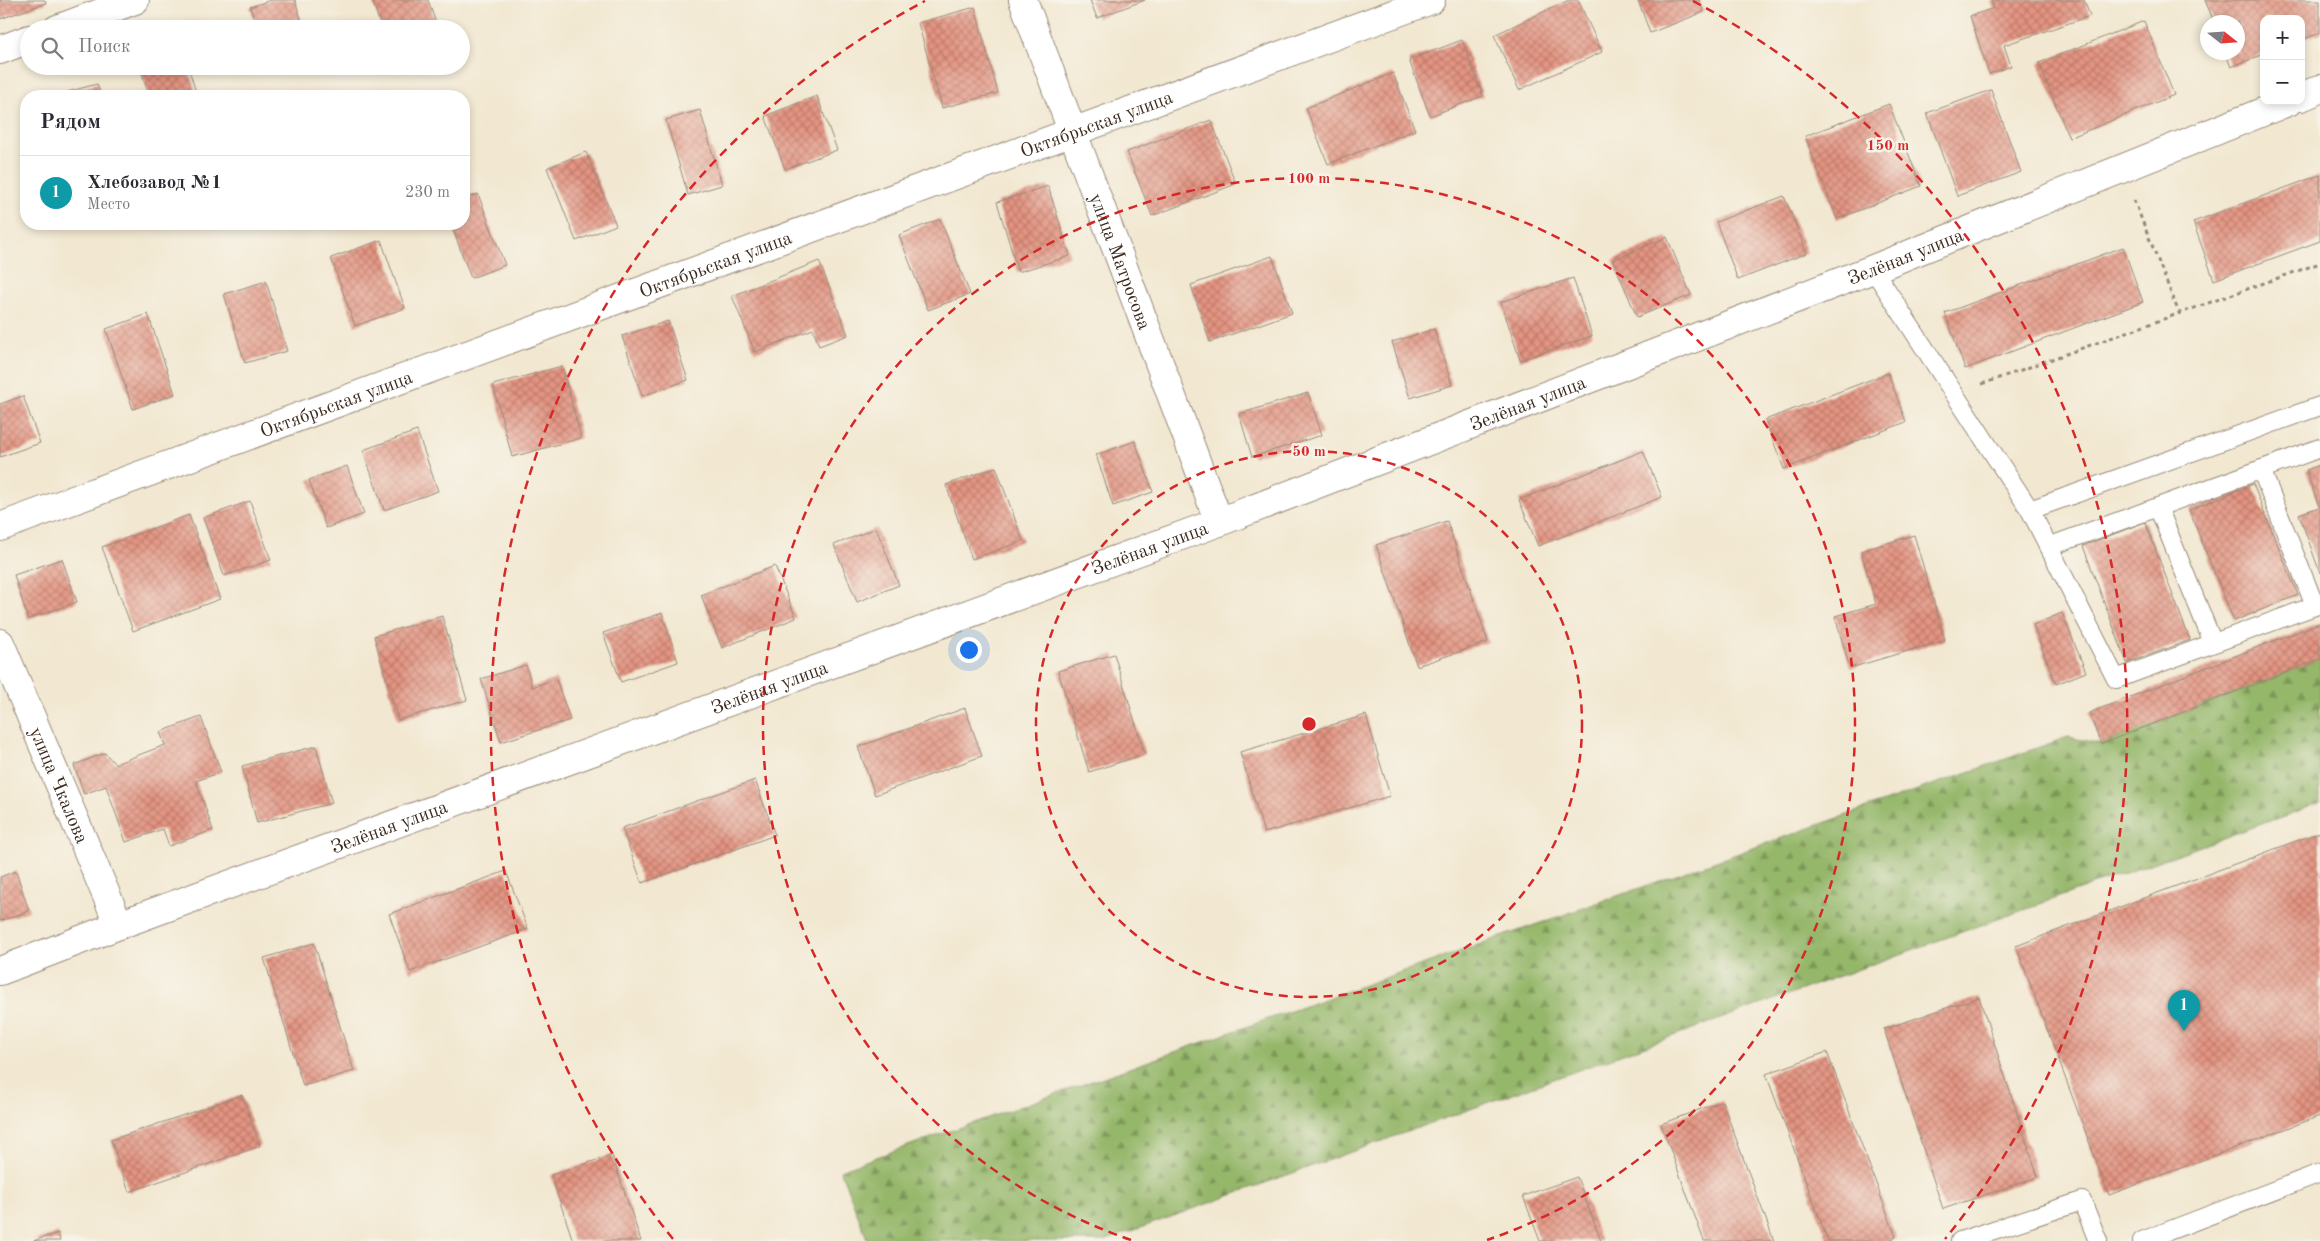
<!DOCTYPE html>
<html lang="ru">
<head>
<meta charset="utf-8">
<style>
  body { margin:0; font-family:"Old Standard TT",serif; background:#f2f2f3; color:#2b2b33 }
  .controls { position:absolute; right:15px; top:15px; display:grid; overflow:hidden; border-radius:10px; box-shadow:0 2px 8px #0003 }
  .controls button { width:45px; height:45px; display:grid; place-items:center; padding:0; border:0; border-bottom:1px solid #e1e1e2; background:#fff; color:#2b2b33; font:25px sans-serif }
  .compass { position:absolute; left:2200px; top:15px; width:45px; height:45px; border-radius:50%; background:#fff; box-shadow:0 2px 8px #0003; rotate:107deg }
  .you { position:absolute; left:968px; top:649px; width:18px; height:18px; margin:-12px; border:4px solid #fff; border-radius:50%; background:#1a73e8; box-shadow:0 0 0 8px #1a73e833 }
  .badge { display:grid; place-items:center; width:32px; height:32px; border-radius:50%; background:#c8321e; color:#fff; font-size:16px; font-weight:700 }
  .pin { position:absolute; translate:-50% -41px; filter:drop-shadow(0 1px 2px #0008) }
  .pin::after { content:''; position:absolute; top:26px; width:18px; height:15px; background:inherit; clip-path:polygon(0 0,100% 0,50% 100%) }
  .list { margin:0; padding:0; list-style:none }
  h2 { display:flex; justify-content:space-between; align-items:center; height:65px; margin:0; padding:0 20px; font-size:21px }
  h2 small { font-size:16px; font-weight:400; color:#7c7c81 }
  .list li { display:grid; grid-template-columns:32px 1fr auto; gap:15px; align-items:center; box-sizing:border-box; height:75px; padding:0 20px; border-top:1px solid #e1e1e2 }
  .list b { display:block; font-size:19px; white-space:nowrap }
  .list p { margin:0; font-size:16px; white-space:nowrap; color:#7c7c81 }
  .list em { font-size:16px; font-style:normal; color:#7c7c81 }
  .icon { flex:none; width:28px; height:28px; fill:none; stroke:currentColor; stroke-width:2; stroke-linecap:round; stroke-linejoin:round }
  .map { position:relative; flex:none; width:2320px; height:1241px; overflow:hidden }
  .search { position:absolute; background:#fff; box-shadow:0 2px 8px #0003; left:20px; top:20px; width:450px; height:55px; display:flex; align-items:center; gap:12px; box-sizing:border-box; padding:0 18px; border-radius:28px; color:#7c7c81; font-size:19px }
  .panel { position:absolute; background:#fff; box-shadow:0 2px 8px #0003; left:20px; top:90px; width:450px; height:140px; border-radius:20px }
  .map>svg:first-child { display:block }
  .forest { fill:url(#forest-firs); stroke:#687044 }
  .building { fill:url(#building-cross-hatch) }
  .lines { fill:none; stroke-linecap:round; stroke-linejoin:round }
  .lane-casing { stroke:#968978; stroke-width:20 }
  .street-casing { stroke:#968978; stroke-width:30 }
  .path { stroke:#968978; stroke-width:3; stroke-dasharray:4 4; stroke-linecap:butt }
  .lane { stroke:#fff; stroke-width:18 }
  .street { stroke:#fff; stroke-width:28 }
  .ring { fill:none; stroke:#d62828; stroke-width:2.5; stroke-dasharray:9 6 }
  .labels { text-anchor:middle; stroke-width:5; stroke-linejoin:round; paint-order:stroke }
  .street-label { font-size:19px; fill:#3b2a1e; stroke:#f7f3e8 }
  .centre { fill:#d62828; stroke:#f7f3e8; stroke-width:2.5 }
  .ring-label { font-size:15px; text-anchor:middle; font-weight:bold; fill:#d62828; stroke:#f7f3e8; stroke-width:5; stroke-linejoin:round; paint-order:stroke }
</style>
</head>
<body>
<div class="map">
<svg width="2320" height="1241" viewBox="0 0 2320 1241">
  <defs>
    <pattern id="forest-firs" width="22" height="20" patternUnits="userSpaceOnUse" patternTransform="scale(1.25)"><rect width="22" height="20" fill="#95b76b"/><path d="M5 1l3.5 6h-7zM16 11l3.5 6h-7z" fill="#7b9557"/></pattern>
    <pattern id="building-cross-hatch" width="8" height="8" patternUnits="userSpaceOnUse" patternTransform="scale(1.25)"><rect width="8" height="8" fill="#e49482"/><path d="M0 0l8 8M0 8l8-8" fill="none" stroke="#ba796a"/></pattern>
  </defs>
  <rect width="100%" height="100%" fill="#f7f3e8"/>
  <filter id="ink" filterUnits="userSpaceOnUse"><feTurbulence type="fractalNoise" baseFrequency=".02" numOctaves="2"/><feDisplacementMap in="SourceGraphic" scale="10" xChannelSelector="R" yChannelSelector="G"/><feConvolveMatrix kernelMatrix="1 2 1 2 8 2 1 2 1" color-interpolation-filters="sRGB"/></filter>
  <filter id="wash" filterUnits="userSpaceOnUse"><feTurbulence type="fractalNoise" baseFrequency=".0096" numOctaves="4" result="noise"/><feDisplacementMap in="SourceGraphic" scale="20" xChannelSelector="R" yChannelSelector="G"/><feGaussianBlur stdDeviation="1.12" result="paint"/><feColorMatrix in="noise" values="0 0 0 0 0 0 0 0 0 0 0 0 0 0 0 0 0 1.4 0 .05"/><feComposite in="paint" operator="in"/></filter>
  <g filter="url(#wash)">
    <rect width="100%" height="100%" fill="#f2e8d1"/>
    <path class="forest" d="M 2320,659 L 2320,803 L 1104,1241 L 868,1241 L 840,1170 L 2068,737 L 2101,744 Z"/>
    <g id="blocks">
      <path class="building" d="M 0,0 L 45,0 L 46,3 L 0,19 Z
        M 271,0 L 295,0 L 304,29 L 257,29 L 250,7 Z
        M 372,0 L 428,0 L 438,29 L 382,29 Z
        M 1090,0 L 1145,0 L 1097,18 Z
        M 1569,0 L 1578,0 L 1602,52 L 1519,90 L 1494,35 Z
        M 1638,0 L 1699,0 L 1704,12 L 1650,33 Z
        M 1991,0 L 2084,0 L 2090,16 L 2004,45 L 2011,66 L 1989,74 L 1970,16 L 1994,8 Z
        M 2205,0 L 2320,0 L 2320,33 L 2301,40 L 2301,19 L 2264,19 L 2264,54 L 2231,67 L 2225,52 L 2238,52 L 2238,22 L 2214,22 Z
        M 975,7 L 998,93 L 942,108 L 918,23 Z
        M 2144,21 L 2174,95 L 2069,138 L 2039,63 Z
        M 1462,40 L 1483,96 L 1430,116 L 1409,60 Z
        M 140,66 L 188,66 L 197,96 L 149,96 Z
        M 269,66 L 284,66 L 284,67 L 271,71 Z
        M 1393,73 L 1415,130 L 1328,164 L 1306,108 Z
        M 97,84 L 101,96 L 52,96 Z
        M 1991,90 L 2021,172 L 1957,196 L 1927,113 Z
        M 817,96 L 837,150 L 785,169 L 765,116 Z
        M 1889,104 L 1921,186 L 1837,219 L 1805,136 Z
        M 700,110 L 722,185 L 688,195 L 666,120 Z
        M 1211,120 L 1236,184 L 1152,216 L 1127,152 Z
        M 586,152 L 616,225 L 576,241 L 547,168 Z
        M 2320,175 L 2320,241 L 2214,280 L 2193,222 Z
        M 1048,186 L 1070,256 L 1018,272 L 997,202 Z
        M 478,194 L 505,265 L 471,278 L 451,224 L 464,224 L 464,199 Z
        M 1784,196 L 1807,253 L 1738,280 L 1716,222 Z
        M 940,219 L 970,294 L 928,310 L 899,235 Z
        M 1667,237 L 1691,295 L 1637,317 L 1613,260 Z
        M 381,240 L 405,308 L 355,326 L 331,258 Z
        M 2123,247 L 2143,302 L 1965,369 L 1945,313 Z
        M 1272,256 L 1292,313 L 1210,342 L 1191,285 Z
        M 819,261 L 848,335 L 819,346 L 813,329 L 755,352 L 732,296 Z
        M 1573,278 L 1592,336 L 1520,360 L 1501,302 Z
        M 266,281 L 287,351 L 245,363 L 224,294 Z
        M 148,314 L 175,394 L 133,409 L 106,329 Z
        M 668,321 L 688,380 L 642,396 L 622,336 Z
        M 1434,329 L 1452,385 L 1410,398 L 1392,342 Z
        M 562,366 L 581,438 L 512,457 L 493,385 Z
        M 1888,373 L 1906,422 L 1784,469 L 1765,420 Z
        M 1308,393 L 1322,435 L 1252,457 L 1239,414 Z
        M 23,396 L 40,443 L 0,457 L 0,404 Z
        M 417,431 L 438,491 L 384,510 L 363,450 Z
        M 1135,441 L 1153,492 L 1113,506 L 1096,455 Z
        M 1643,451 L 1662,497 L 1538,546 L 1519,500 Z
        M 2320,465 L 2320,573 L 2299,514 L 2319,507 L 2306,470 Z
        M 347,466 L 364,514 L 326,528 L 309,480 Z
        M 996,467 L 1023,541 L 972,559 L 946,485 Z
        M 2253,484 L 2298,595 L 2234,621 L 2189,510 Z
        M 250,501 L 271,560 L 224,576 L 203,518 Z
        M 189,515 L 220,599 L 133,631 L 102,547 Z
        M 1447,521 L 1488,642 L 1417,666 L 1376,545 Z
        M 2145,522 L 2190,640 L 2127,663 L 2083,546 Z
        M 876,528 L 899,585 L 857,602 L 834,545 Z
        M 1914,535 L 1945,640 L 1850,668 L 1835,616 L 1876,604 L 1861,551 Z
        M 62,559 L 77,602 L 28,619 L 14,575 Z
        M 775,566 L 796,618 L 722,648 L 701,595 Z
        M 662,613 L 678,662 L 621,682 L 603,633 Z
        M 2062,613 L 2086,672 L 2056,684 L 2033,625 Z
        M 442,616 L 467,700 L 398,720 L 374,636 Z
        M 2320,623 L 2320,659 L 2101,744 L 2089,713 Z
        M 1114,654 L 1145,754 L 1089,772 L 1058,671 Z
        M 526,665 L 532,687 L 556,679 L 570,720 L 501,742 L 481,679 Z
        M 965,708 L 982,756 L 875,795 L 858,747 Z
        M 1366,715 L 1390,796 L 1264,833 L 1240,752 Z
        M 201,717 L 221,772 L 196,781 L 213,830 L 169,846 L 163,829 L 126,842 L 106,786 L 84,794 L 74,765 L 105,753 L 115,764 L 165,745 L 160,732 Z
        M 316,746 L 332,803 L 257,823 L 242,766 Z
        M 755,780 L 775,835 L 642,883 L 622,828 Z
        M 2320,832 L 2320,1116 L 2109,1195 L 2016,946 Z
        M 16,871 L 29,911 L 0,921 L 0,877 Z
        M 506,871 L 528,929 L 410,972 L 389,914 Z
        M 314,943 L 354,1071 L 303,1086 L 264,958 Z
        M 1979,997 L 2038,1177 L 1943,1209 L 1884,1029 Z
        M 1827,1052 L 1896,1237 L 1886,1241 L 1828,1241 L 1766,1074 Z
        M 242,1095 L 260,1146 L 129,1192 L 111,1140 Z
        M 1722,1101 L 1774,1241 L 1704,1241 L 1661,1124 Z
        M 612,1155 L 641,1241 L 573,1241 L 551,1175 Z
        M 1577,1177 L 1601,1241 L 1540,1241 L 1523,1196 Z
        M 58,1233 L 60,1241 L 33,1241 Z"/>
    </g>
  </g>
  <g filter="url(#ink)">
    <use href="#blocks" fill-opacity="0" stroke="#968978" stroke-width="1"/>
    <g class="lines">
      <defs>
        <path id="lane" d="M 1873,269 L 2030,510 L 2320,406
          M 2261,469 L 2315,606
          M 2158,507 L 2213,643
          M 2030,510 L 2116,679 L 2320,604
          M 2048,547 L 2320,448
          M 1960,1241 L 2082,1201 L 2098,1241
          M 2142,1241 L 2320,1173"/>
        <g id="street">
          <path id="s1" d="M 1023,0 L 1219,522"/>
          <path d="M 57,29 L 135,0"/>
          <path d="M 0,50 L 29,39"/>
          <path d="M 2301,97 L 2320,89"/>
          <path id="s2" d="M 0,527 L 1431,0"/>
          <path id="s3" d="M 0,643 L 119,925"/>
          <path id="s4" d="M 0,971 L 119,925 L 1219,522 L 1873,269 L 2290,101"/>
        </g>
      </defs>
      <use href="#lane" class="lane-casing"/>
      <use href="#street" class="street-casing"/>
      <path class="path" d="M 2134,200 L 2179,313
        M 1982,384 L 2320,263"/>
      <use href="#lane" class="lane"/>
      <use href="#street" class="street"/>
    </g>
  </g>
  <g class="ring">
    <circle cx="1309" cy="724" r="273"/>
    <path d="M1131 1240A546 546 0 1 1 1487 1240"/>
    <path d="M673 1239A819 819 0 0 1 925 1M1693 1A819 819 0 0 1 1945 1239"/>
  </g>
  <g class="labels">
    <g class="street-label">
      <text dy="7" stroke="none"><textPath href="#s2" startOffset="1168">Октябрьская улица</textPath></text>
      <text dy="7" stroke="none"><textPath href="#s4" startOffset="2035">Зелёная улица</textPath></text>
      <text dy="7" stroke="none"><textPath href="#s1" startOffset="279">улица Матросова</textPath></text>
      <text dy="7" stroke="none"><textPath href="#s2" startOffset="762">Октябрьская улица</textPath></text>
      <text dy="7" stroke="none"><textPath href="#s4" startOffset="1630">Зелёная улица</textPath></text>
      <text dy="7" stroke="none"><textPath href="#s2" startOffset="358">Октябрьская улица</textPath></text>
      <text dy="7" stroke="none"><textPath href="#s4" startOffset="1225">Зелёная улица</textPath></text>
      <text dy="7" stroke="none"><textPath href="#s4" startOffset="820">Зелёная улица</textPath></text>
      <text dy="7" stroke="none"><textPath href="#s3" startOffset="154">улица Чкалова</textPath></text>
      <text dy="7" stroke="none"><textPath href="#s4" startOffset="415">Зелёная улица</textPath></text>
    </g>
  </g>
  <circle cx="1309" cy="724" r="8" class="centre"/>
  <g class="ring-label">
    <text x="1888" y="150">150 m</text>
    <text x="1309" y="183">100 m</text>
    <text x="1309" y="456">50 m</text>
  </g>
</svg>
<div class="controls">
<button>+</button>
<button>−</button>
</div>
<svg class="compass" viewBox="-18 -18 36 36"><path d="M0-13l5 13h-10z" fill="#e53935"/><path d="M0 13l5-13h-10z" fill="#7c7c81"/></svg>
<div class="you"></div>
<div class="pin badge" style="left:2184px;top:1031px;background:#0f9aa8">1</div>
<div class="search"><svg class="icon" aria-label="search" viewBox="0 0 24 24"><circle cx="10" cy="10" r="6"/><path d="M15 15l6 6"/></svg>Поиск</div>
<section class="panel">
<h2>Рядом<small></small></h2>
<ul class="list">
<li><span class="badge" style="background:#0f9aa8">1</span><div><b>Хлебозавод №1</b><p>Место</p></div><em>230 m</em></li>
</ul>
</section>
</div>
</body>
</html>
